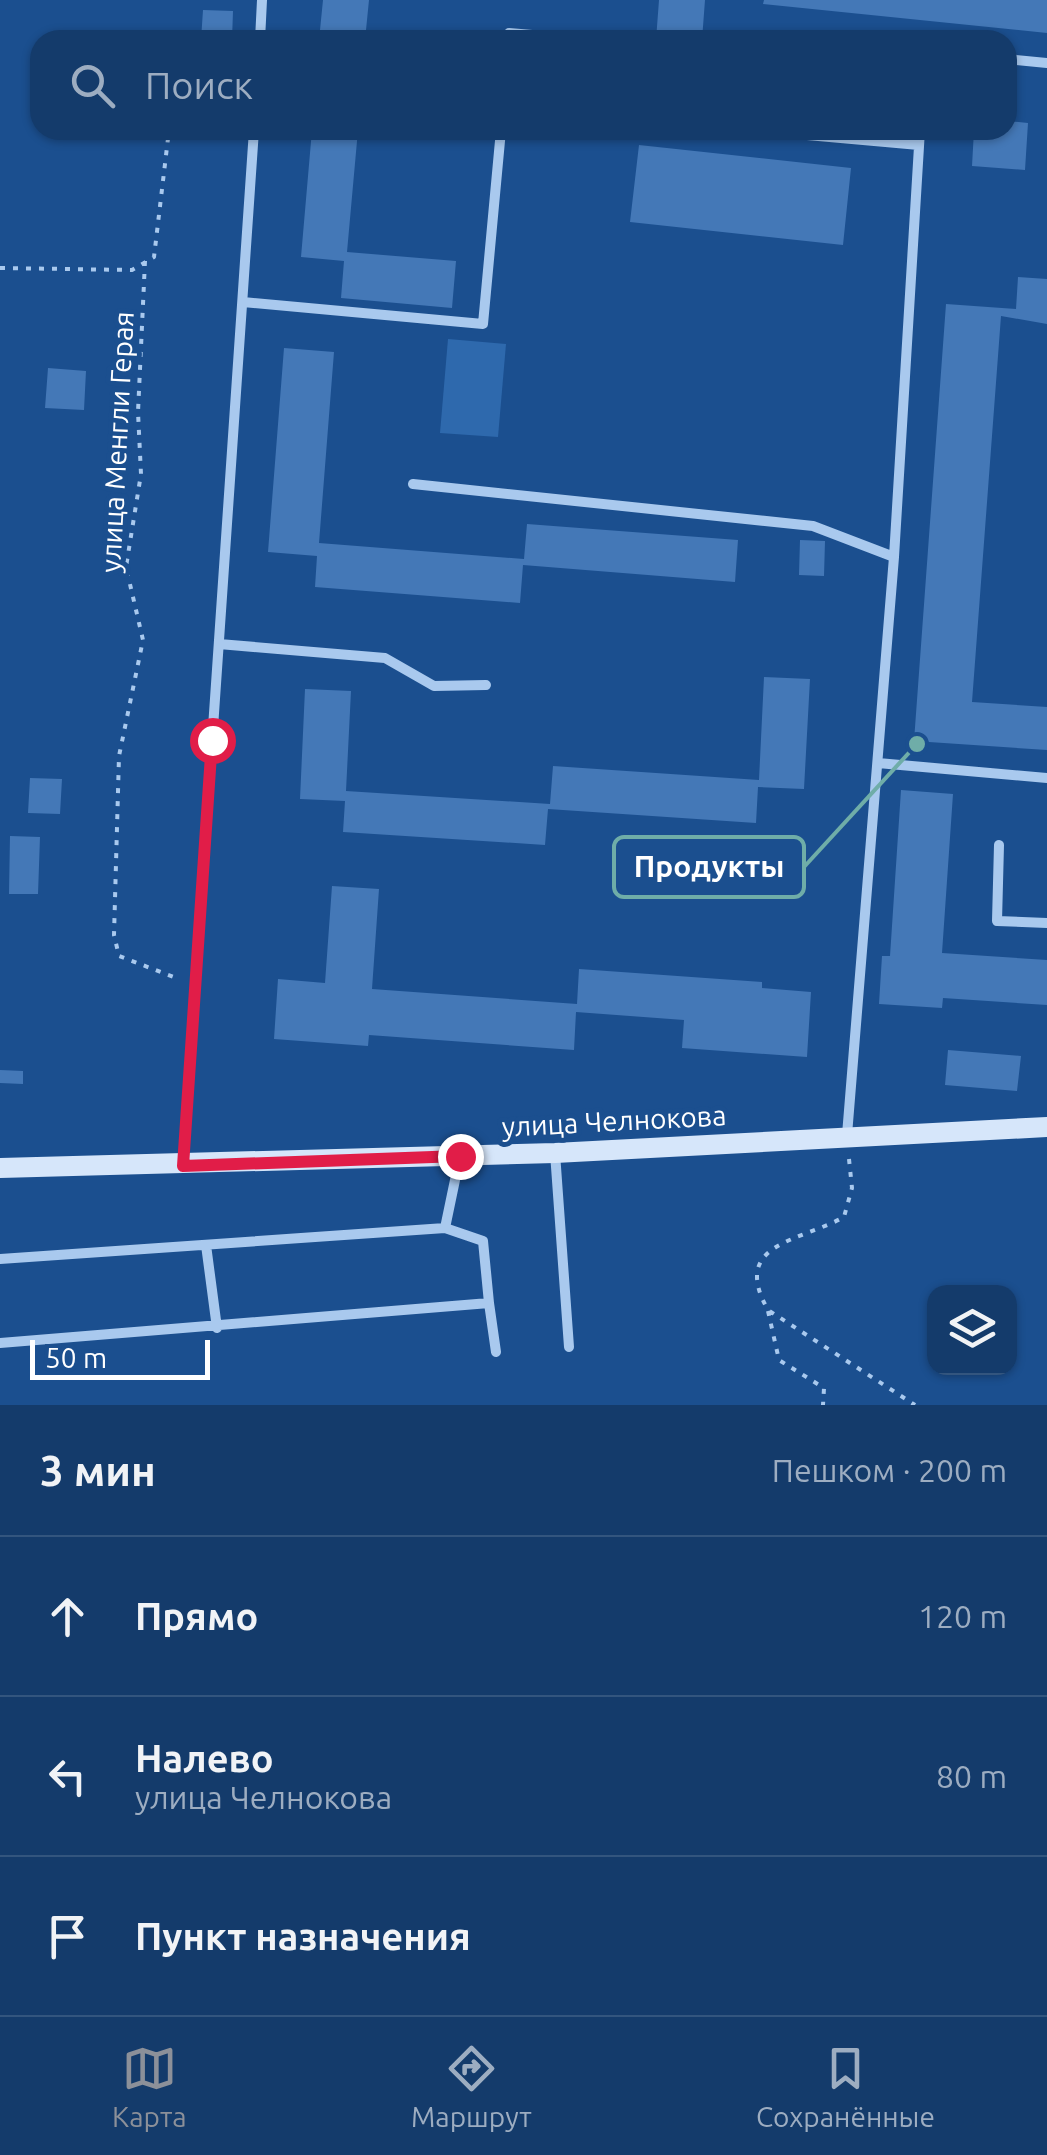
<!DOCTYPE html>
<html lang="ru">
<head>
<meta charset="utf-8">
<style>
  body { margin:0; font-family:Ubuntu,sans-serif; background:#214673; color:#f1f3f6 }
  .controls { position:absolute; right:30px; bottom:30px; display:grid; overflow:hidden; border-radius:20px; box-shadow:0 2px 8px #0004 }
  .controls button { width:90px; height:90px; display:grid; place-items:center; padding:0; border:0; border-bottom:2px solid #33557e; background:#143b6b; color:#f1f3f6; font:50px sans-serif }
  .scale { position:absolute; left:30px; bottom:25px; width:180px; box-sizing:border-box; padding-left:10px; border:5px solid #fff; border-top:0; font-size:28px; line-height:35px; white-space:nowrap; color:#fff; -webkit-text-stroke:8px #1b4f8f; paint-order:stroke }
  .stop { position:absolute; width:30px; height:30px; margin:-22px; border:8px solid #e11d48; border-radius:50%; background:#fff }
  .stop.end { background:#e11d48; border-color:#fff; box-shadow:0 2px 10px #0008 }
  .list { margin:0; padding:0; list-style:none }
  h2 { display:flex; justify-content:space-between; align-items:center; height:130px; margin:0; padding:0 40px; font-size:42px }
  h2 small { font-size:32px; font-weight:400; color:#9dadc1 }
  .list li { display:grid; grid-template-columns:65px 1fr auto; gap:30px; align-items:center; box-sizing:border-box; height:160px; padding:0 40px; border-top:2px solid #33557e }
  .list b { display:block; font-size:38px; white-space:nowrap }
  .list p { margin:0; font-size:32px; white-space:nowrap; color:#9dadc1 }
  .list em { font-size:32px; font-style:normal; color:#9dadc1 }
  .icon { flex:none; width:55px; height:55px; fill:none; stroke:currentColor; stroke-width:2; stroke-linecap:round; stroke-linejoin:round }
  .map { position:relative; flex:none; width:1047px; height:1405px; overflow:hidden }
  .search { position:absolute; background:#143b6b; box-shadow:0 2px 8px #0004; left:30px; right:30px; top:30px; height:110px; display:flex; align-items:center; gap:25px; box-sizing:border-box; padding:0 35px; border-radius:30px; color:#9dadc1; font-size:38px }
  .sheet { height:610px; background:#143b6b }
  nav { display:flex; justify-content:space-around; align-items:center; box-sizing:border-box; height:140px; border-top:2px solid #33557e; background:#143b6b; font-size:28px; color:#9dadc1 }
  nav a { display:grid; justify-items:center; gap:5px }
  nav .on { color:#8c9099 }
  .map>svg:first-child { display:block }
  .green { fill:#2e69ad }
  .building { fill:#4478b7 }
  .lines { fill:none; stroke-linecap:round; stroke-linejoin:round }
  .path { stroke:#a9c9ee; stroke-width:4; stroke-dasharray:5 8; stroke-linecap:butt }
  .minor { stroke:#a9c9ee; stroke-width:10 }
  .secondary { stroke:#d6e6fa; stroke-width:20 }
  .route { stroke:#e11d48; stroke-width:12 }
  .labels { text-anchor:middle; stroke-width:10; stroke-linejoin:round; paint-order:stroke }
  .street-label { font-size:28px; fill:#fff; stroke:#1b4f8f }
  .leader { fill:none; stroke:#6fada8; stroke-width:4 }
  .callout-dot { fill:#6fada8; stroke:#1b4f8f; stroke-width:4 }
  .callout { fill:#1b4f8f; stroke:#6fada8; stroke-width:4 }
  .callout-label { font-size:30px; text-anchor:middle; font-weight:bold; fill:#fff }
</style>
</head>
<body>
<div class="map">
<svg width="1047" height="1405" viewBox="0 0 1047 1405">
  <rect width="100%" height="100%" fill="#1b4f8f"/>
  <path class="green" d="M 448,339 L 506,344 L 498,437 L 440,433 Z"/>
  <path class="building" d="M 323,0 L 369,0 L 365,40 L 319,40 Z
    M 659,0 L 705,0 L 702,40 L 656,40 Z
    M 764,0 L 1047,0 L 1047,33 L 763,4 Z
    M 203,10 L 233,11 L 232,40 L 201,40 Z
    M 1007,121 L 1028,123 L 1025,170 L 972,166 L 974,130 L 1007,130 Z
    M 312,130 L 358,130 L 347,252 L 456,261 L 452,308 L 341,298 L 344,261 L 301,257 Z
    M 639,145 L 851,168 L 843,245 L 630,222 Z
    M 1018,277 L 1047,279 L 1047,324 L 1001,316 L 972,702 L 1047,707 L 1047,750 L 914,741 L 946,304 L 1016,309 Z
    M 284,348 L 334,352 L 319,543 L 524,559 L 527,524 L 738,540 L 735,582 L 523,565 L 520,603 L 315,587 L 317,556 L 268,552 Z
    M 48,368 L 86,371 L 84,410 L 45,408 Z
    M 800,540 L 825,541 L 824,576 L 799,575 Z
    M 764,677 L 810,679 L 804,789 L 758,787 L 756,823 L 548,809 L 545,845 L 343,832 L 345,801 L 300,799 L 305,689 L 351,691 L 346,791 L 550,804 L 553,766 L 759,780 Z
    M 30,778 L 62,779 L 60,814 L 28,813 Z
    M 901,790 L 953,794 L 942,953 L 1047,960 L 1047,1005 L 943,998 L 942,1008 L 879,1004 L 882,956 L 890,956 Z
    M 10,836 L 40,837 L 38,894 L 9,894 Z
    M 332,886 L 379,889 L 372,989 L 577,1004 L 579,969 L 762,982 L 762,988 L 811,992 L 807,1057 L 682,1048 L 684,1020 L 576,1012 L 574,1050 L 369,1035 L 368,1046 L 274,1039 L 278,979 L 325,983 Z
    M 948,1050 L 1021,1056 L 1017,1091 L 945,1085 Z
    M 0,1070 L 23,1071 L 23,1084 L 0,1083 Z"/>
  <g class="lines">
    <path class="path" d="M 145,261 L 138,412 L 141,474 L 126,567 L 143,640 L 119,756 L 114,935 L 119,956 L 179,979
      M 0,268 L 132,270 L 154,257 L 169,130
      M 849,1159 L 852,1188 L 844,1217 C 799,1242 730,1243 768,1310 L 915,1405
      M 768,1311 L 779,1360 L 824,1388 L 823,1405"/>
    <path class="minor" d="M 260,40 L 262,0
      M 509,40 L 509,33 L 590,40
      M 1007,59 L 1047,63
      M 752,130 L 919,145
      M 243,302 L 483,324 L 501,130
      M 413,484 L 813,526 L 894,557
      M 219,644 L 385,658 L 434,686 L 486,685
      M 878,763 L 1047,778
      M 999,845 L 997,921 L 1047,923
      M 847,1135 L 894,557 L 920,130
      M 555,1153 L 569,1347
      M 183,1165 L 254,130
      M 445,1228 L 460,1156
      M 206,1245 L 217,1328
      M 0,1259 L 445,1228 L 483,1241 L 489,1303 L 0,1343
      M 489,1303 L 496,1352"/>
    <path class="secondary" d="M 0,1168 L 555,1153 L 1047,1127"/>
  </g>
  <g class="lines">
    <path class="route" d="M 212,740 L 183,1166 L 460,1156"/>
  </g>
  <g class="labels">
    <g class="street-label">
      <text transform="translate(117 442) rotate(-87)" y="10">улица Менгли Герая</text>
      <text transform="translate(614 1121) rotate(-3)" y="10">улица Челнокова</text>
    </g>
  </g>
  <path class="leader" d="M917 744L804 867"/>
  <circle class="callout-dot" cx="917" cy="744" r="10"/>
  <rect class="callout" x="614" y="837" width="190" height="60" rx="10"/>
  <g class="callout-label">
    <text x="709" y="877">Продукты</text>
  </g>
</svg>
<div class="controls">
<button><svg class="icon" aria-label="layers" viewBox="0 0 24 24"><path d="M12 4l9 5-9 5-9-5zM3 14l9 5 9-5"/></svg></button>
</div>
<div class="scale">50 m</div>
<div class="stop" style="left:212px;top:740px"></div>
<div class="stop end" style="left:460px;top:1156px"></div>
<div class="search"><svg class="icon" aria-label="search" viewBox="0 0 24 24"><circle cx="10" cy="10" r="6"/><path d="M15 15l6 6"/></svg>Поиск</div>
</div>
<section class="sheet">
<h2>3 мин<small>Пешком · 200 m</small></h2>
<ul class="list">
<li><svg class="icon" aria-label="ahead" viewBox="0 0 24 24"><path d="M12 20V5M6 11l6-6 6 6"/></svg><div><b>Прямо</b></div><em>120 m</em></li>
<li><svg class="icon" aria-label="left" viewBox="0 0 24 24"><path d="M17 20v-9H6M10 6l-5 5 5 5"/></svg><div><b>Налево</b><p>улица Челнокова</p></div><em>80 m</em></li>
<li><svg class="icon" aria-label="arrive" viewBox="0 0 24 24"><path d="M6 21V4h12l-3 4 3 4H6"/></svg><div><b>Пункт назначения</b></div></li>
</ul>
</section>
<nav>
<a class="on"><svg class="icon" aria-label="map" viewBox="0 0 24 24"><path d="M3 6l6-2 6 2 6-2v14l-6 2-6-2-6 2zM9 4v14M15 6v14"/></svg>Карта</a>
<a><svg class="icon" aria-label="directions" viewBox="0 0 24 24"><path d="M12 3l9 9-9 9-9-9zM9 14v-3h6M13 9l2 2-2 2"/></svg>Маршрут</a>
<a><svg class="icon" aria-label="saved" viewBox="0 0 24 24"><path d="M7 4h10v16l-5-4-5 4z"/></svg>Сохранённые</a>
</nav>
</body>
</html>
